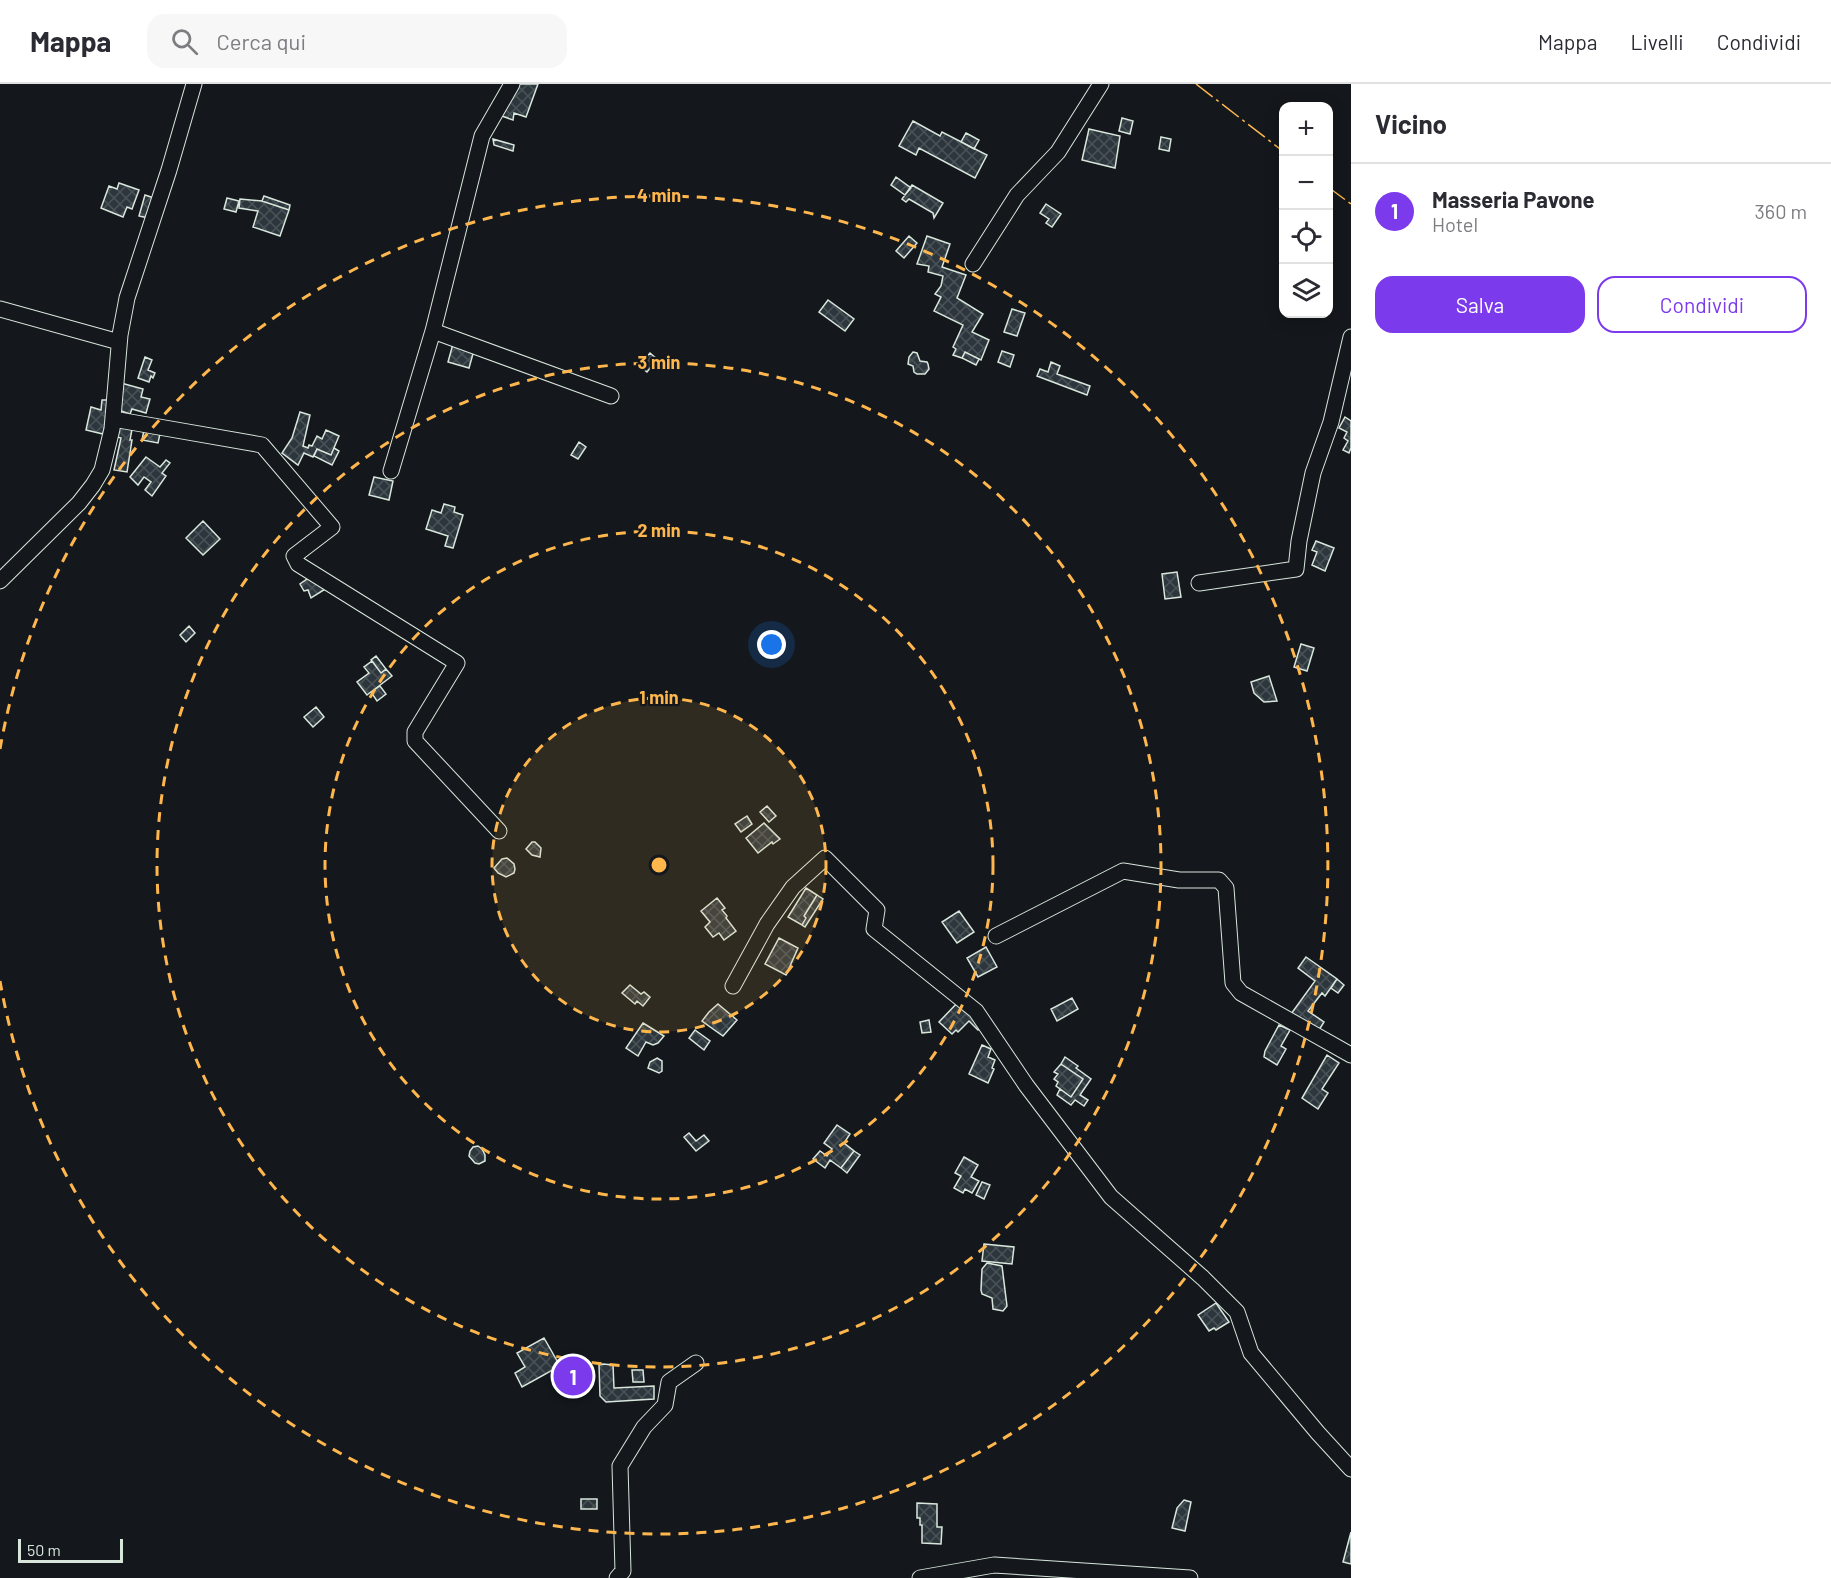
<!DOCTYPE html>
<html lang="it">
<head>
<meta charset="utf-8">
<style>
  body { margin:0; font-family:Barlow,sans-serif; background:#f7f7f7; color:#2b2b33 }
  .controls { position:absolute; right:18px; top:18px; display:grid; overflow:hidden; border-radius:12px; box-shadow:0 3px 15px #0003 }
  .controls button { width:54px; height:54px; display:grid; place-items:center; padding:0; border:0; border-bottom:2px solid #e1e1e2; background:#fff; color:#2b2b33; font:30px sans-serif }
  .scale { position:absolute; left:18px; bottom:15px; width:105px; box-sizing:border-box; padding-left:6px; border:3px solid #d8e6dc; border-top:0; font-size:16px; line-height:21px; white-space:nowrap; color:#d8e6dc; -webkit-text-stroke:4px #14181c; paint-order:stroke }
  .you { position:absolute; left:772px; top:561px; width:21px; height:21px; margin:-15px; border:4px solid #fff; border-radius:50%; background:#1a73e8; box-shadow:0 0 0 9px #1a73e833 }
  .badge { display:grid; place-items:center; width:39px; height:39px; border-radius:50%; background:#7c3aed; color:#fff; font-size:20px; font-weight:700 }
  .pin { position:absolute; translate:-50% -50%; border:3px solid #fff; box-shadow:0 2px 6px #0006 }
  .list { margin:0; padding:0; list-style:none }
  h2 { display:flex; justify-content:space-between; align-items:center; height:78px; margin:0; padding:0 24px; font-size:26px }
  h2 small { font-size:20px; font-weight:400; color:#7c7c81 }
  .list li { display:grid; grid-template-columns:39px 1fr auto; gap:18px; align-items:center; box-sizing:border-box; height:96px; padding:0 24px; border-top:2px solid #e1e1e2 }
  .list b { display:block; font-size:22px; white-space:nowrap }
  .list p { margin:0; font-size:20px; white-space:nowrap; color:#7c7c81 }
  .list em { font-size:20px; font-style:normal; color:#7c7c81 }
  .actions { display:flex; gap:12px; padding:18px 24px }
  .actions a { flex:1; padding:14px 0; border:2px solid #7c3aed; border-radius:18px; text-align:center; font-size:21px; color:#7c3aed }
  .actions .main { background:#7c3aed; color:#fff }
  .icon { flex:none; width:33px; height:33px; fill:none; stroke:currentColor; stroke-width:2; stroke-linecap:round; stroke-linejoin:round }
  .map { position:relative; flex:none; width:1351px; height:1494px; overflow:hidden }
  header { display:flex; align-items:center; gap:36px; box-sizing:border-box; height:84px; padding:0 30px; background:#fff; border-bottom:2px solid #e1e1e2 }
  header strong { font-size:28px }
  nav { display:flex; gap:33px; margin-inline-start:auto; font-size:21px }
  .search { width:420px; height:54px; background:#f7f7f7; display:flex; align-items:center; gap:15px; box-sizing:border-box; padding:0 21px; border-radius:18px; color:#7c7c81; font-size:22px }
  main { display:flex }
  aside { flex:1; background:#fff }
  .map>svg:first-child { display:block }
  .building { fill:url(#building-cross-hatch); stroke:#d8e6dc; stroke-width:1.5 }
  .lines { fill:none; stroke-linecap:round; stroke-linejoin:round }
  .minor-casing { stroke:#d8e6dc; stroke-width:17 }
  .minor { stroke:#14181c; stroke-width:15 }
  .power { stroke:#ffb74d; stroke-width:1.5; stroke-dasharray:21 4.5 3 4.5; stroke-linecap:butt }
  .ring { fill:none; stroke:#ffb74d; stroke-width:3; stroke-dasharray:10 8 }
  .centre { fill:#ffb74d; stroke:#14181c; stroke-width:3 }
  .ring-label { font-size:18px; text-anchor:middle; font-weight:bold; fill:#ffb74d; stroke:#14181c; stroke-width:4.5; stroke-linejoin:round; paint-order:stroke }
</style>
</head>
<body>
<header>
<strong>Mappa</strong>
<div class="search"><svg class="icon" aria-label="search" viewBox="0 0 24 24"><circle cx="10" cy="10" r="6"/><path d="M15 15l6 6"/></svg>Cerca qui</div>
<nav><a>Mappa</a><a>Livelli</a><a>Condividi</a></nav>
</header>
<main>
<div class="map">
<svg width="1351" height="1494" viewBox="0 0 1351 1494">
  <defs>
    <pattern id="building-cross-hatch" width="8" height="8" patternUnits="userSpaceOnUse" patternTransform="scale(1.5)"><rect width="8" height="8" fill="#2c363c"/><path d="M0 0l8 8M0 8l8-8" fill="none" stroke="#4a5358"/></pattern>
  </defs>
  <rect width="100%" height="100%" fill="#14181c"/>
  <path class="building" d="M 519,0 L 538,0 L 526,33 L 514,29 L 513,36 L 502,32 Z
    M 1122,34 L 1133,37 L 1130,50 L 1119,47 Z
    M 913,37 L 940,52 L 942,48 L 987,71 L 975,94 L 919,64 L 916,71 L 899,62 Z
    M 1089,45 L 1120,52 L 1115,84 L 1082,76 Z
    M 966,49 L 979,56 L 974,65 L 961,58 Z
    M 1161,53 L 1171,55 L 1169,67 L 1159,65 Z
    M 493,55 L 514,61 L 513,67 L 494,61 Z
    M 896,93 L 911,104 L 905,111 L 891,101 Z
    M 119,99 L 139,106 L 132,125 L 127,123 L 123,133 L 101,124 L 109,102 L 117,105 Z
    M 912,101 L 943,119 L 934,134 L 933,129 L 909,115 L 906,118 L 902,115 Z
    M 145,111 L 154,114 L 148,134 L 139,132 Z
    M 264,112 L 290,121 L 289,126 L 262,117 Z
    M 227,114 L 239,117 L 236,128 L 224,125 Z
    M 240,115 L 262,117 L 289,126 L 280,152 L 253,143 L 258,127 L 239,124 Z
    M 1046,120 L 1061,130 L 1052,143 L 1046,139 L 1049,135 L 1040,129 Z
    M 909,152 L 917,159 L 904,174 L 896,167 Z
    M 927,152 L 950,160 L 942,183 L 966,191 L 957,214 L 983,230 L 972,248 L 989,256 L 981,276 L 965,268 L 962,274 L 953,271 L 956,265 L 953,263 L 963,241 L 934,227 L 941,213 L 935,210 L 941,202 L 943,192 L 928,188 L 929,182 L 917,180 Z
    M 828,216 L 854,235 L 845,247 L 819,228 Z
    M 1012,225 L 1025,229 L 1017,252 L 1004,248 Z
    M 453,260 L 474,266 L 469,284 L 448,278 Z
    M 1002,267 L 1014,271 L 1010,283 L 998,278 Z
    M 913,268 L 917,269 L 920,277 L 927,278 L 928,280 L 929,285 L 925,290 L 917,290 L 914,288 L 913,282 L 908,280 L 909,273 Z
    M 965,268 L 979,275 L 976,281 L 962,274 Z
    M 650,269 L 657,275 L 647,288 L 639,282 Z
    M 145,273 L 152,276 L 148,286 L 155,289 L 153,294 L 151,292 L 149,298 L 138,294 Z
    M 1051,278 L 1060,282 L 1057,290 L 1090,302 L 1087,311 L 1037,292 L 1040,285 L 1048,288 Z
    M 121,299 L 143,305 L 141,313 L 150,315 L 146,329 L 132,325 L 130,330 L 118,326 Z
    M 102,316 L 111,316 L 103,350 L 86,346 L 91,323 L 101,326 Z
    M 300,328 L 310,331 L 303,362 L 308,364 L 309,361 L 312,362 L 317,352 L 322,355 L 326,346 L 339,352 L 331,371 L 317,365 L 313,373 L 304,369 L 298,381 L 282,369 L 292,354 Z
    M 1345,333 L 1351,337 L 1351,364 L 1349,369 L 1343,366 L 1348,357 L 1344,354 L 1347,348 L 1339,344 Z
    M 119,338 L 133,340 L 130,356 L 132,356 L 127,388 L 114,386 L 121,354 L 117,353 Z
    M 161,345 L 158,359 L 142,356 L 144,346 Z
    M 579,358 L 586,363 L 578,375 L 571,371 Z
    M 334,364 L 339,367 L 332,381 L 314,372 L 317,365 L 331,371 Z
    M 146,373 L 160,383 L 166,376 L 170,379 L 162,389 L 166,392 L 152,412 L 145,406 L 151,398 L 144,393 L 138,401 L 130,393 Z
    M 374,393 L 393,397 L 389,416 L 369,411 Z
    M 444,420 L 455,423 L 454,428 L 463,431 L 453,464 L 445,462 L 448,452 L 426,445 L 432,426 L 441,429 Z
    M 203,437 L 220,455 L 203,471 L 186,454 Z
    M 1316,457 L 1334,464 L 1325,487 L 1312,481 L 1317,468 L 1312,466 Z
    M 1177,488 L 1181,513 L 1165,515 L 1162,490 Z
    M 310,493 L 327,504 L 311,514 L 308,506 L 304,507 L 300,500 Z
    M 189,542 L 195,549 L 186,558 L 180,551 Z
    M 1301,560 L 1314,564 L 1307,587 L 1294,583 Z
    M 376,572 L 386,585 L 381,589 L 371,576 Z
    M 372,577 L 381,589 L 386,585 L 392,592 L 367,611 L 357,598 L 369,589 L 364,583 Z
    M 1269,592 L 1277,617 L 1264,618 L 1254,609 L 1251,598 Z
    M 380,602 L 386,610 L 377,617 L 371,608 Z
    M 316,623 L 324,633 L 313,643 L 304,633 Z
    M 767,722 L 776,732 L 769,738 L 760,728 Z
    M 747,732 L 752,740 L 741,748 L 735,740 Z
    M 764,739 L 780,755 L 773,760 L 772,758 L 758,769 L 746,754 Z
    M 532,758 L 535,758 L 541,764 L 540,773 L 532,771 L 526,765 Z
    M 507,774 L 514,780 L 515,785 L 514,789 L 506,793 L 498,789 L 494,784 L 502,775 Z
    M 806,804 L 817,811 L 804,832 L 806,834 L 802,841 L 788,833 Z
    M 817,811 L 823,815 L 805,843 L 802,841 L 806,834 L 804,832 Z
    M 717,814 L 725,824 L 722,826 L 727,832 L 726,834 L 736,847 L 724,856 L 719,849 L 713,853 L 705,843 L 710,838 L 701,827 Z
    M 959,827 L 974,848 L 957,859 L 942,838 Z
    M 779,854 L 798,864 L 786,891 L 765,880 Z
    M 986,863 L 997,883 L 978,893 L 967,874 Z
    M 1306,873 L 1337,895 L 1325,912 L 1322,909 L 1308,927 L 1324,938 L 1319,946 L 1291,930 L 1315,897 L 1298,884 Z
    M 1337,895 L 1344,901 L 1338,909 L 1331,904 Z
    M 630,901 L 641,910 L 644,908 L 650,913 L 643,922 L 637,917 L 635,920 L 622,909 Z
    M 1072,914 L 1078,925 L 1057,937 L 1051,925 Z
    M 960,916 L 984,940 L 978,946 L 969,937 L 958,948 L 956,946 L 952,950 L 939,938 Z
    M 718,920 L 737,936 L 723,952 L 702,937 L 709,928 Z
    M 929,936 L 931,948 L 922,949 L 920,938 Z
    M 643,939 L 664,952 L 658,959 L 653,961 L 646,958 L 638,972 L 626,964 Z
    M 1279,941 L 1290,946 L 1281,962 L 1286,965 L 1277,981 L 1264,973 L 1265,967 Z
    M 695,946 L 710,957 L 704,966 L 689,954 Z
    M 982,961 L 991,965 L 988,973 L 995,976 L 992,984 L 994,985 L 988,999 L 969,990 Z
    M 1327,971 L 1339,979 L 1322,1005 L 1328,1009 L 1318,1025 L 1302,1014 Z
    M 1065,973 L 1078,982 L 1076,984 L 1091,995 L 1080,1011 L 1088,1016 L 1084,1022 L 1075,1016 L 1071,1021 L 1057,1011 L 1060,1005 L 1071,1013 L 1083,995 L 1061,980 Z
    M 657,974 L 662,977 L 662,987 L 659,989 L 648,984 L 650,978 Z
    M 1061,980 L 1083,995 L 1071,1013 L 1056,1002 L 1058,998 L 1054,995 L 1058,990 L 1054,988 Z
    M 837,1041 L 850,1050 L 844,1059 L 854,1067 L 841,1084 L 830,1076 L 825,1084 L 813,1075 L 820,1067 L 827,1072 L 832,1065 L 824,1059 Z
    M 689,1049 L 696,1057 L 704,1051 L 709,1057 L 696,1067 L 684,1053 Z
    M 478,1062 L 482,1065 L 485,1071 L 485,1077 L 479,1080 L 475,1079 L 469,1072 L 470,1067 L 473,1063 Z
    M 854,1067 L 860,1071 L 847,1089 L 841,1084 Z
    M 964,1073 L 978,1081 L 971,1093 L 979,1097 L 972,1109 L 965,1105 L 963,1109 L 954,1104 L 961,1092 L 955,1089 Z
    M 982,1098 L 990,1101 L 984,1115 L 976,1111 Z
    M 984,1160 L 1014,1163 L 1012,1180 L 982,1177 Z
    M 987,1179 L 1002,1182 L 1007,1222 L 1003,1227 L 993,1225 L 992,1214 L 982,1210 L 981,1206 L 982,1185 Z
    M 1216,1219 L 1229,1238 L 1216,1246 L 1214,1244 L 1209,1247 L 1198,1231 Z
    M 544,1254 L 560,1282 L 522,1303 L 515,1289 L 525,1283 L 517,1269 Z
    M 583,1277 L 593,1295 L 585,1300 L 557,1304 L 556,1286 L 565,1283 L 566,1279 Z
    M 603,1280 L 613,1281 L 614,1304 L 654,1302 L 654,1315 L 606,1318 L 600,1312 L 599,1281 Z
    M 632,1286 L 643,1286 L 644,1298 L 633,1298 Z
    M 581,1415 L 597,1415 L 597,1425 L 581,1425 Z
    M 1184,1416 L 1191,1418 L 1185,1447 L 1172,1444 L 1177,1424 Z
    M 917,1419 L 937,1420 L 937,1443 L 942,1443 L 941,1460 L 922,1459 L 922,1441 L 920,1441 L 920,1434 L 917,1434 Z
    M 1351,1448 L 1351,1480 L 1343,1478 Z"/>
  <g class="lines">
    <defs>
      <path id="minor" d="M 973,180 L 1017,111 L 1058,68 L 1101,0
        M 0,225 L 119,258
        M 433,247 L 611,312
        M 113,335 L 262,361 L 332,443 L 294,472 L 298,480 L 457,579 L 415,648 L 415,657 L 499,747
        M 391,387 L 433,247 L 482,52 L 512,0
        M 0,497 L 79,419 L 93,401 L 102,386 L 112,345 L 120,251 L 127,214 L 169,86 L 194,0
        M 1199,499 L 1296,485 L 1299,457 L 1313,389 L 1331,338 L 1351,253
        M 996,852 L 1123,787 L 1179,796 L 1219,796 L 1226,804 L 1233,899 L 1241,909 L 1351,971
        M 733,902 L 767,840 L 793,803 L 825,774 L 877,826 L 874,845 L 976,927 L 1026,1001 L 1111,1113 L 1203,1194 L 1237,1228 L 1251,1269 L 1318,1349 L 1351,1385
        M 617,1494 L 623,1487 L 620,1382 L 644,1343 L 665,1321 L 669,1298 L 696,1279
        M 920,1494 L 994,1481 L 1190,1494"/>
    </defs>
    <use href="#minor" class="minor-casing"/>
    <use href="#minor" class="minor"/>
    <path class="power" d="M 1196,0 L 1284,68
      M 1328,103 L 1351,120"/>
  </g>
  <circle cx="659" cy="781" r="167" fill="#ffb74d" fill-opacity=".12"/>
  <g class="ring">
    <circle cx="659" cy="781" r="167"/>
    <circle cx="659" cy="781" r="334"/>
    <circle cx="659" cy="781" r="502"/>
    <path d="M0 665A669 669 0 1 1 0 897"/>
  </g>
  <circle cx="659" cy="781" r="9" class="centre"/>
  <g class="ring-label">
    <text x="659" y="118">4 min</text>
    <text x="659" y="285">3 min</text>
    <text x="659" y="453">2 min</text>
    <text x="659" y="620">1 min</text>
  </g>
</svg>
<div class="controls">
<button>+</button>
<button>−</button>
<button><svg class="icon" aria-label="locate" viewBox="0 0 24 24"><circle cx="12" cy="12" r="6"/><path d="M12 2v4M12 18v4M2 12h4M18 12h4"/></svg></button>
<button><svg class="icon" aria-label="layers" viewBox="0 0 24 24"><path d="M12 4l9 5-9 5-9-5zM3 14l9 5 9-5"/></svg></button>
</div>
<div class="scale">50 m</div>
<div class="you"></div>
<div class="pin badge" style="left:573px;top:1292px">1</div>
</div>
<aside>
<h2>Vicino<small></small></h2>
<ul class="list">
<li><span class="badge">1</span><div><b>Masseria Pavone</b><p>Hotel</p></div><em>360 m</em></li>
</ul>
<div class="actions"><a class="main">Salva</a><a>Condividi</a></div>
</aside>
</main>
</body>
</html>
